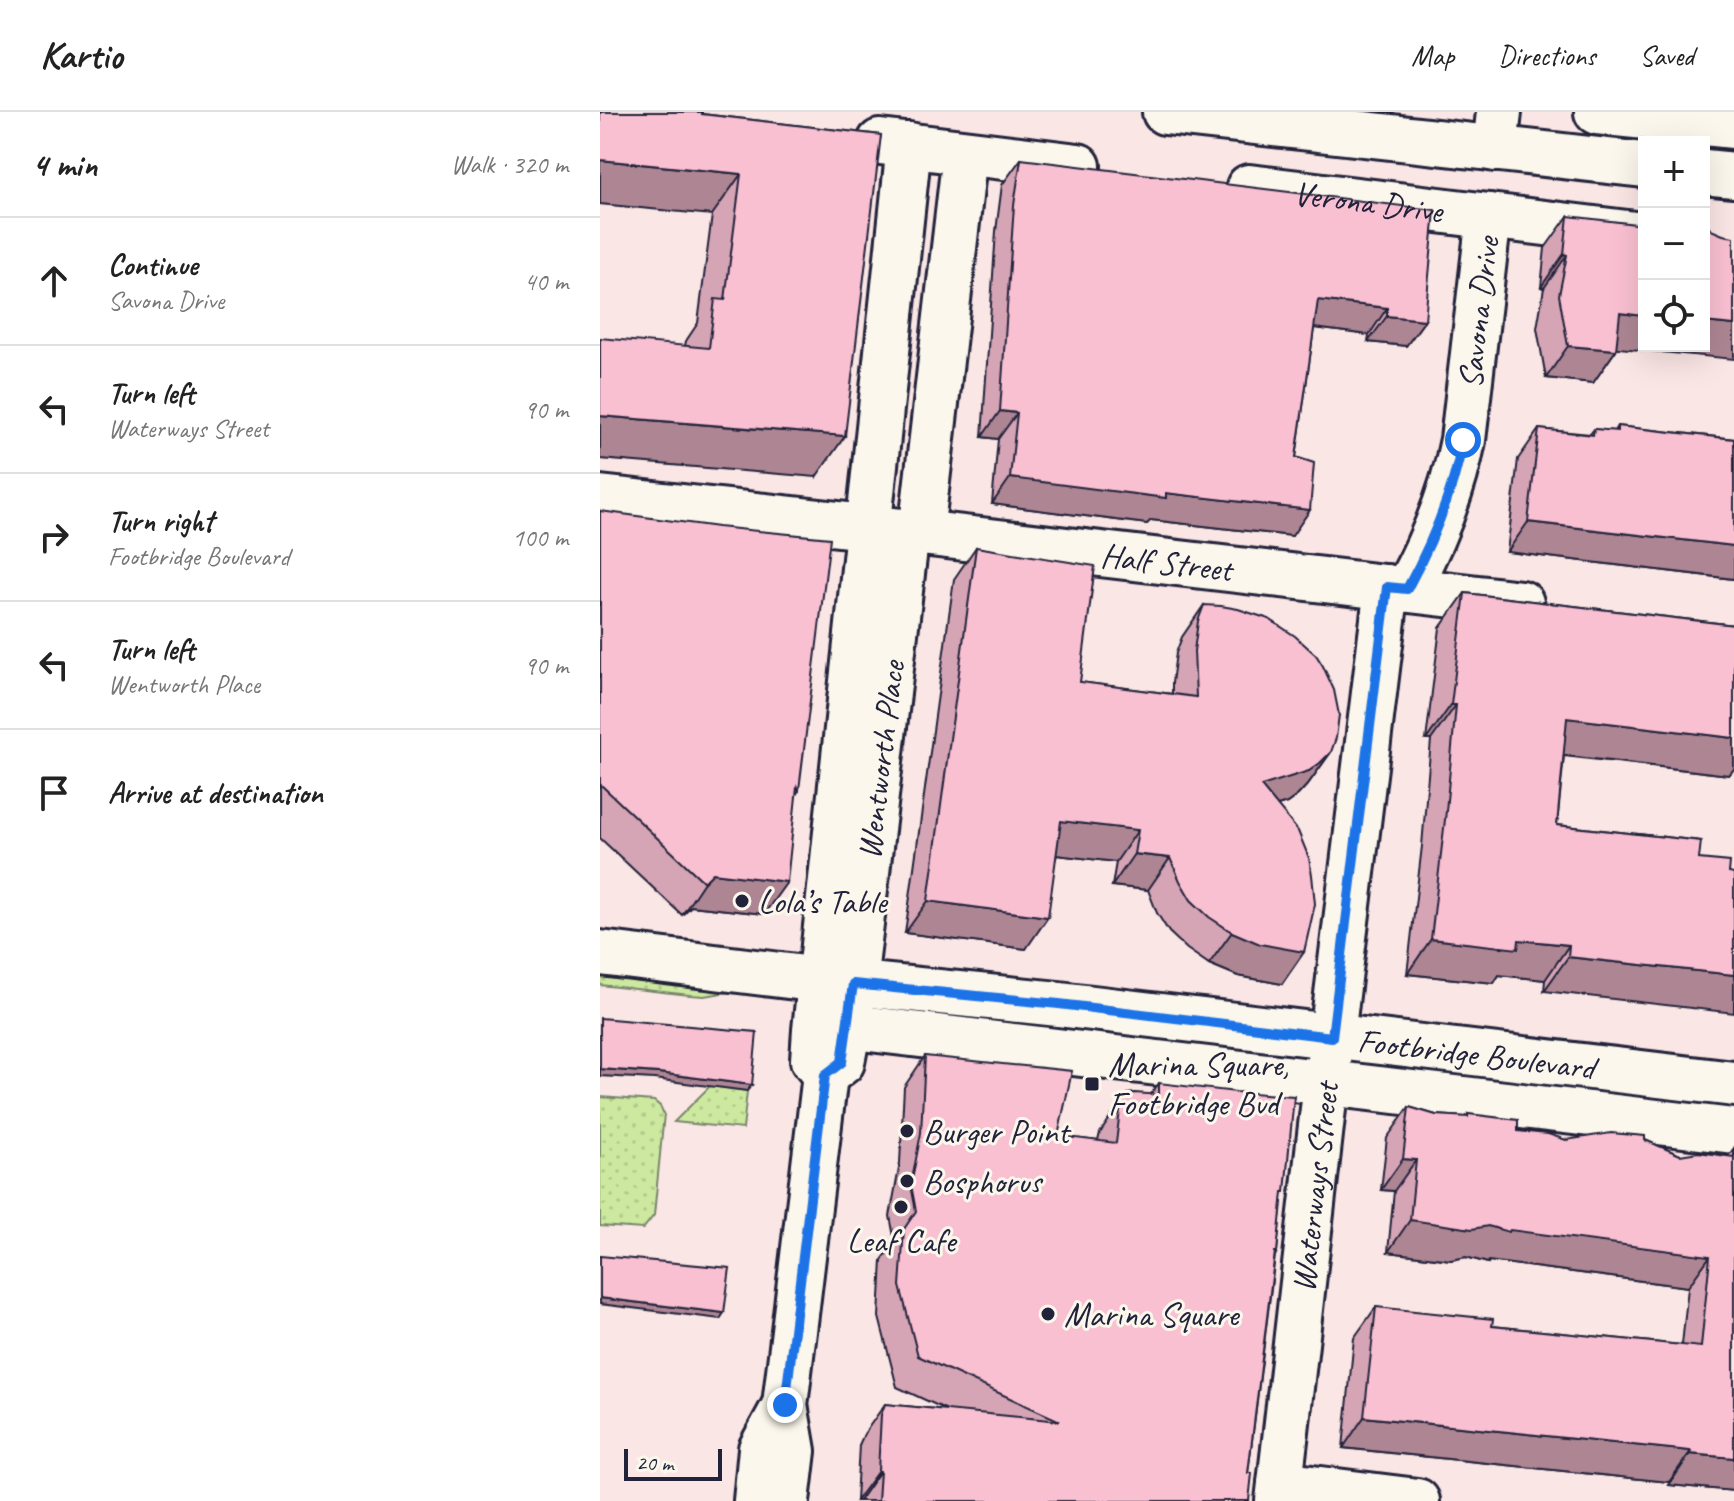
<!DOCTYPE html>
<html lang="en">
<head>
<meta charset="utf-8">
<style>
  body { margin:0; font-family:Caveat,sans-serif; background:#f6f6f6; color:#222 }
  .controls { position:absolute; right:24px; top:24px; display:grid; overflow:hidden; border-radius:0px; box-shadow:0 8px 32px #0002 }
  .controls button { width:72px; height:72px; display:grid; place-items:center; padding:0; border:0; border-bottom:2px solid #e0e0e0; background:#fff; color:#222; font:40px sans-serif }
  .scale { position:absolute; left:24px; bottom:20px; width:98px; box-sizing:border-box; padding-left:8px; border:4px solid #22223b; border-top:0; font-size:22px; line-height:28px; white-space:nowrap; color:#22223b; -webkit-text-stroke:6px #fbf7ec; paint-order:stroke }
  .stop { position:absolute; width:24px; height:24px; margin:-18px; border:6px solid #1a73e8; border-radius:50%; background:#fff }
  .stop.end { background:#1a73e8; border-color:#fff; box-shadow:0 2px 8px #0008 }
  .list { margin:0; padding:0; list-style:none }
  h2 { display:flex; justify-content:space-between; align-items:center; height:104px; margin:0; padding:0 32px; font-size:34px }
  h2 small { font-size:26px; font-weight:400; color:#767676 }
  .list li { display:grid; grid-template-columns:52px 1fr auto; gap:24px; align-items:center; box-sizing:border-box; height:128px; padding:0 32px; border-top:2px solid #e0e0e0 }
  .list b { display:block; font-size:30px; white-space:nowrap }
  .list p { margin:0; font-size:26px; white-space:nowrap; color:#767676 }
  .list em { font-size:26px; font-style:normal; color:#767676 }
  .icon { flex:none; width:44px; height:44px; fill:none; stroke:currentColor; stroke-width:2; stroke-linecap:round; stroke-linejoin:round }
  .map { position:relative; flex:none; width:1134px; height:1389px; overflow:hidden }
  header { display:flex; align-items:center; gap:48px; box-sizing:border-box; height:112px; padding:0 40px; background:#fff; border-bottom:2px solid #e0e0e0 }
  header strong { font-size:38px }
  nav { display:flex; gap:44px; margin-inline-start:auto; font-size:28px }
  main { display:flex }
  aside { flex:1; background:#fff }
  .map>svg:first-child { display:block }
  .grass { fill:url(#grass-dots); stroke:#78866d; stroke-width:2 }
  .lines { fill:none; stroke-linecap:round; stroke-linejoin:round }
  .minor-casing { stroke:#22223b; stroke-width:50 }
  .minor { stroke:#fbf7ec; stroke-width:44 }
  .wall { fill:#d6a5b5; stroke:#22223b; stroke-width:2 }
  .shaded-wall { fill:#ae8693; stroke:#22223b; stroke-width:2 }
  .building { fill:#f9c0d2; stroke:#22223b; stroke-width:2 }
  .route { stroke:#1a73e8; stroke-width:10 }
  .poi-dot { fill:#22223b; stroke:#fbf7ec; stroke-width:3 }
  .labels { text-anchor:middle; stroke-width:6; stroke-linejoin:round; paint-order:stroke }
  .street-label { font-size:34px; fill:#22223b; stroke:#fbf7ec }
  .poi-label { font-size:34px; fill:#22223b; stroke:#fbf7ec; text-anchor:start }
</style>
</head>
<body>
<header>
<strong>Kartio</strong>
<nav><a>Map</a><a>Directions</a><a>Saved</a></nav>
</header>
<main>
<aside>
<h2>4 min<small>Walk · 320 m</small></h2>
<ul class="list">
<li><svg class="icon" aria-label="ahead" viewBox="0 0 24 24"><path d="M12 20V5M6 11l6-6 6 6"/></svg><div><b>Continue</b><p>Savona Drive</p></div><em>40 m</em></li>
<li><svg class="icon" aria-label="left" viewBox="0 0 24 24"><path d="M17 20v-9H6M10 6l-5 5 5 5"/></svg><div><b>Turn left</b><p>Waterways Street</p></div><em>90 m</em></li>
<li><svg class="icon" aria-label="right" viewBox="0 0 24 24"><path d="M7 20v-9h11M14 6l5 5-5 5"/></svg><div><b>Turn right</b><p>Footbridge Boulevard</p></div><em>100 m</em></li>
<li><svg class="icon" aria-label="left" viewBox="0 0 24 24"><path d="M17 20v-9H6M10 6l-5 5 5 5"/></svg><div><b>Turn left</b><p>Wentworth Place</p></div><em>90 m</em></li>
<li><svg class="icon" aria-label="arrive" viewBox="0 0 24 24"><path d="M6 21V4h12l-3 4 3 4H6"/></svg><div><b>Arrive at destination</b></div></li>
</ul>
</aside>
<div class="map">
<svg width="1134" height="1389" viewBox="0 0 1134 1389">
  <defs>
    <pattern id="grass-dots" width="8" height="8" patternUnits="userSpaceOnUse" patternTransform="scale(2)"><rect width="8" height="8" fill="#cde99f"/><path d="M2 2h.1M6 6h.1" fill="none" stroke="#b0c88a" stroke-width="1.8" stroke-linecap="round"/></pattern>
  </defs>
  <rect width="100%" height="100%" fill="#fae6e4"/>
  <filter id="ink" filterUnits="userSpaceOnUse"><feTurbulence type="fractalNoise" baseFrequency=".0125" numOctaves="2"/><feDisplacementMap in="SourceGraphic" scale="16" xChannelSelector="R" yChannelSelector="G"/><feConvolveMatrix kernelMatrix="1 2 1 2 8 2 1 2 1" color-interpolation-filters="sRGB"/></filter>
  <g filter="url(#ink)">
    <path class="grass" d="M 0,856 L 135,879 L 104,884 L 90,883 L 0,873 Z
      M 110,974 L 147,979 L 143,1017 L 74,1010 Z
      M 0,985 L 54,989 L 60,994 L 64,1002 L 54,1103 L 43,1117 L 0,1114 Z"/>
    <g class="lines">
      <defs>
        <g id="minor">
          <path d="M 565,0 L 1044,53"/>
          <path d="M 997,0 L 1134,14"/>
          <path d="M 280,30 L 478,54"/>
          <path d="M 895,37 L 899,0"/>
          <path d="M 1104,60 L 1134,63"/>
          <path id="s1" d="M 649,75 L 1044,123"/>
          <path id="s2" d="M 0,386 L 321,421 L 921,491"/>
          <path d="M 307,419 L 249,914 L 242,950 L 225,963 L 213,948 L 215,918 L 309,33"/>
          <path d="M 321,421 L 365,41"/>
          <path id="s3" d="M 807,477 C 833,429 853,381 863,328 L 889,104"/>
          <path id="s4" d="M 0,841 L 221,868 L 459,892 L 1134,972"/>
          <path d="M 219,911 L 1134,1019"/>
          <path d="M 680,1372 L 817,1389"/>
          <path d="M 156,1389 L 161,1337 L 185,1293"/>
          <path d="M 187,1389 L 193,1339 L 185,1293 L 225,963"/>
          <path id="s5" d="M 678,1389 L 722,1005 L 787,475"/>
        </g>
      </defs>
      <use href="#minor" class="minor-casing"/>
      <use href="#minor" class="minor"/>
    </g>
    <path class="wall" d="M 102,2 L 281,23 L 216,365 L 85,234 L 86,229 L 98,211 L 112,103 Z
      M 421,47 L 825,208 L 806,234 L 768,230 L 769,223 L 714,216 L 696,345 L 692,424 L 551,408 L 547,412 L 392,392 L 398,327 L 382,325 L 396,119 L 402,73 Z
      M 968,104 L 1016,235 L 1016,238 L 993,271 L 946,266 L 937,216 L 944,176 L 941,175 L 945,136 Z
      M 1017,314 L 1134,327 L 1134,467 L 907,440 L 918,347 L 939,317 L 990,322 L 994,317 L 1014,319 Z
      M 0,399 L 199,678 L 196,683 L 164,802 L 91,794 L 82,803 L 0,726 Z
      M 376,435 L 480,570 L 572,582 L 572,571 L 576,541 L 582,525 L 604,493 L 731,640 L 708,672 L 698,683 L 687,691 L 677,694 L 682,872 L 638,864 L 609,852 L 587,837 L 569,820 L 557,801 L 548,778 L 512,774 L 516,750 L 457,743 L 426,837 L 305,821 L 354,467 Z
      M 865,481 L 1134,513 L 1134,657 L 1129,663 L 964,644 L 957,713 L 1101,729 L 944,879 L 945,868 L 899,863 L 894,871 L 807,862 L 822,734 L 831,628 L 826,628 L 840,516 Z
      M 325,944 L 458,1024 L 498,1029 L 500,1021 L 521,990 L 551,982 L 559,971 L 682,1085 L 677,1140 L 675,1144 L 648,1361 L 649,1389 L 256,1389 L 259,1333 L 264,1322 L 285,1292 L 347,1298 L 297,1275 L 279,1205 L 282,1148 L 295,1130 L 290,1104 L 300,1051 L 304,975 Z
      M 809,995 L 836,1003 L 866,1005 L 868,1002 L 918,1019 L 966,1028 L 1045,1028 L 1080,1043 L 1128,1044 L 1134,1036 L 1134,1379 L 1069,1373 L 1069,1370 L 743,1336 L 754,1226 L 776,1195 L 892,1214 L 1082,1233 L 1088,1175 L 889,1149 L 888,1151 L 866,1145 L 851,1148 L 788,1140 L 794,1079 L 781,1078 L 787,1026 Z"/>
    <path class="shaded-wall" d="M 0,48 L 141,62 L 112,103 L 0,92 Z
      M 964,142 L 967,143 L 944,176 L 941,175 Z
      M 718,188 L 787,196 L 769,223 L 699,214 Z
      M 1020,201 L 1044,204 L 1044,234 L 1104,234 L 1104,210 L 1134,213 L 1134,247 L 997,234 Z
      M 787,204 L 825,208 L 806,234 L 768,230 Z
      M 968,234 L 1016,238 L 993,271 L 946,266 Z
      M 400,299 L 417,301 L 398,327 L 382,325 Z
      M 0,304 L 245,324 L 216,365 L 0,347 Z
      M 410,366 L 566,381 L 710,398 L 692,424 L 551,408 L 547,412 L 392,392 Z
      M 928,410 L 1134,434 L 1134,467 L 907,440 Z
      M 851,593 L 856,593 L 831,628 L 826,628 Z
      M 967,606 L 1134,626 L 1134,657 L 1129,663 L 943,641 Z
      M 731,640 L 708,672 L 698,683 L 687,691 L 639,706 L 661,674 Z
      M 461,709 L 538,718 L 516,750 L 439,741 Z
      M 534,742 L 570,746 L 548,778 L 512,774 Z
      M 113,761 L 187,770 L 164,802 L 91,794 L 82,803 L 104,770 Z
      M 328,789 L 448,805 L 426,837 L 305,821 Z
      M 632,820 L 704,840 L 682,872 L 638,864 L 609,852 Z
      M 831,827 L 919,828 L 969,833 L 945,868 L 899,863 L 894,871 L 807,862 Z
      M 968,845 L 1134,863 L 1134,901 L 944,879 Z
      M 0,957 L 59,961 L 152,973 L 147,979 L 54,967 L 0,964 Z
      M 803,1047 L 816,1048 L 794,1079 L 781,1078 Z
      M 810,1108 L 888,1114 L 1110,1144 L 1088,1175 L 889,1149 L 888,1151 L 866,1145 L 851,1148 L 788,1140 Z
      M 0,1186 L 124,1201 L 120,1207 L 0,1192 Z
      M 764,1305 L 1091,1339 L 1069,1370 L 743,1336 Z
      M 1090,1342 L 1134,1346 L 1134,1379 L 1069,1373 Z
      M 278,1359 L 280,1359 L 259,1389 L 256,1389 Z"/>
    <path class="building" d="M 0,0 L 102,0 L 102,2 L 281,23 L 245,324 L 0,304 L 0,226 L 109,236 L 115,187 L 125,188 L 141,62 L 0,48 Z
      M 421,47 L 835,98 L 825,208 L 787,204 L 787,196 L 718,188 L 696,345 L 714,351 L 710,398 L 566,381 L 566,386 L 410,366 L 417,301 L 400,299 L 414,93 Z
      M 968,104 L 1044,113 L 1044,204 L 1020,201 L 1016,238 L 968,234 L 959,183 L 967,143 L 964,142 Z
      M 1104,109 L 1111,118 L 1123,123 L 1134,125 L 1134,213 L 1104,210 Z
      M 1017,314 L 1134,327 L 1134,434 L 928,410 L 939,317 L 993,323 L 994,317 L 1017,319 Z
      M 0,399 L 118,415 L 230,426 L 199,678 L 197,675 L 187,770 L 113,761 L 104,770 L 0,672 Z
      M 376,435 L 495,454 L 480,570 L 596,585 L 594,539 L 598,509 L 604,493 L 621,494 L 638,497 L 669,507 L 695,524 L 716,543 L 723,554 L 734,578 L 739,603 L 736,626 L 731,640 L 720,651 L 709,659 L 661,674 L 698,719 L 709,746 L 712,763 L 715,792 L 704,840 L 660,832 L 632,820 L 609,805 L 591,788 L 580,769 L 570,746 L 534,742 L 538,718 L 461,709 L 448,805 L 328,789 Z
      M 865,481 L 1134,513 L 1134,626 L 967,606 L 957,713 L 1101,729 L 1099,747 L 1130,750 L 1129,761 L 1134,762 L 1134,863 L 968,845 L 969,833 L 919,828 L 918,837 L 831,827 L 846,699 L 856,593 L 851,593 Z
      M 0,906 L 157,920 L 152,973 L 59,961 L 0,957 Z
      M 325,944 L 472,959 L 458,1024 L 516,1031 L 521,990 L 528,982 L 535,981 L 559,983 L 559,971 L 636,980 L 694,984 L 685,1080 L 683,1080 L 677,1140 L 675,1140 L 648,1361 L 652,1361 L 649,1389 L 278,1389 L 280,1359 L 278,1359 L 281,1303 L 285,1292 L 460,1309 L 318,1244 L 300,1174 L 304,1117 L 316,1099 L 311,1073 L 321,1021 Z
      M 809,995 L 836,1003 L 868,1005 L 868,1002 L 918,1008 L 918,1019 L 948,1022 L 966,1028 L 1011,1021 L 1045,1024 L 1045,1028 L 1080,1043 L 1098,1040 L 1134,1045 L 1134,1346 L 1090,1342 L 1091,1339 L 764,1305 L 776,1195 L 893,1207 L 892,1214 L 1101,1235 L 1110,1144 L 910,1118 L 909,1120 L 888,1114 L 872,1117 L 810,1108 L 816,1048 L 803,1047 Z
      M 0,1144 L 130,1156 L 124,1201 L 0,1186 Z"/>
  </g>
  <g class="lines" filter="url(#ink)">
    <path class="route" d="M 185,1293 L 225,963 L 242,950 L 253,872 L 459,892 L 732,925 L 787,475 L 807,477 C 833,429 853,381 863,328"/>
  </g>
  <g class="poi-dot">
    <circle cx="142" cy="789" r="8"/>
    <rect x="484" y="964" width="16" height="16" rx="4"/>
    <circle cx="307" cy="1019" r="8"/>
    <circle cx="307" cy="1069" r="8"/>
    <circle cx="301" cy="1095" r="8"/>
    <circle cx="448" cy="1202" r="8"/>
  </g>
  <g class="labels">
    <g class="street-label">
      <text dy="12" stroke="none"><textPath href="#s1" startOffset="120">Verona Drive</textPath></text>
      <text dy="12" stroke="none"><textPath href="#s3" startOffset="288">Savona Drive</textPath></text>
      <text dy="12" stroke="none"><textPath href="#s2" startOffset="570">Half Street</textPath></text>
      <text transform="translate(280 648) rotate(-83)" y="12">Wentworth Place</text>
      <text dy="12" stroke="none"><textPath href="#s4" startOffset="882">Footbridge Boulevard</textPath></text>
      <text dy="12" stroke="none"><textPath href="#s5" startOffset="316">Waterways Street</textPath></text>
    </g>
    <g class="poi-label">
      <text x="158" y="801">Lola’s Table</text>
      <text x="508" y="964">Marina Square,<tspan x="508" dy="39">Footbridge Bvd</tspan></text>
      <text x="323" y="1031">Burger Point</text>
      <text x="323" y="1081">Bosphorus</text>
      <text x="301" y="1140" text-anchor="middle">Leaf Cafe</text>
      <text x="464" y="1214">Marina Square</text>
    </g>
  </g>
</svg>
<div class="controls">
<button>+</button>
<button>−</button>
<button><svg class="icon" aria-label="locate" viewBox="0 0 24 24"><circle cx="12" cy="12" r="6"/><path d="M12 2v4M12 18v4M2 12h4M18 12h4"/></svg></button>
</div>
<div class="scale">20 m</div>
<div class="stop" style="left:863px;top:328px"></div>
<div class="stop end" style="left:185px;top:1293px"></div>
</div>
</main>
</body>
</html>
